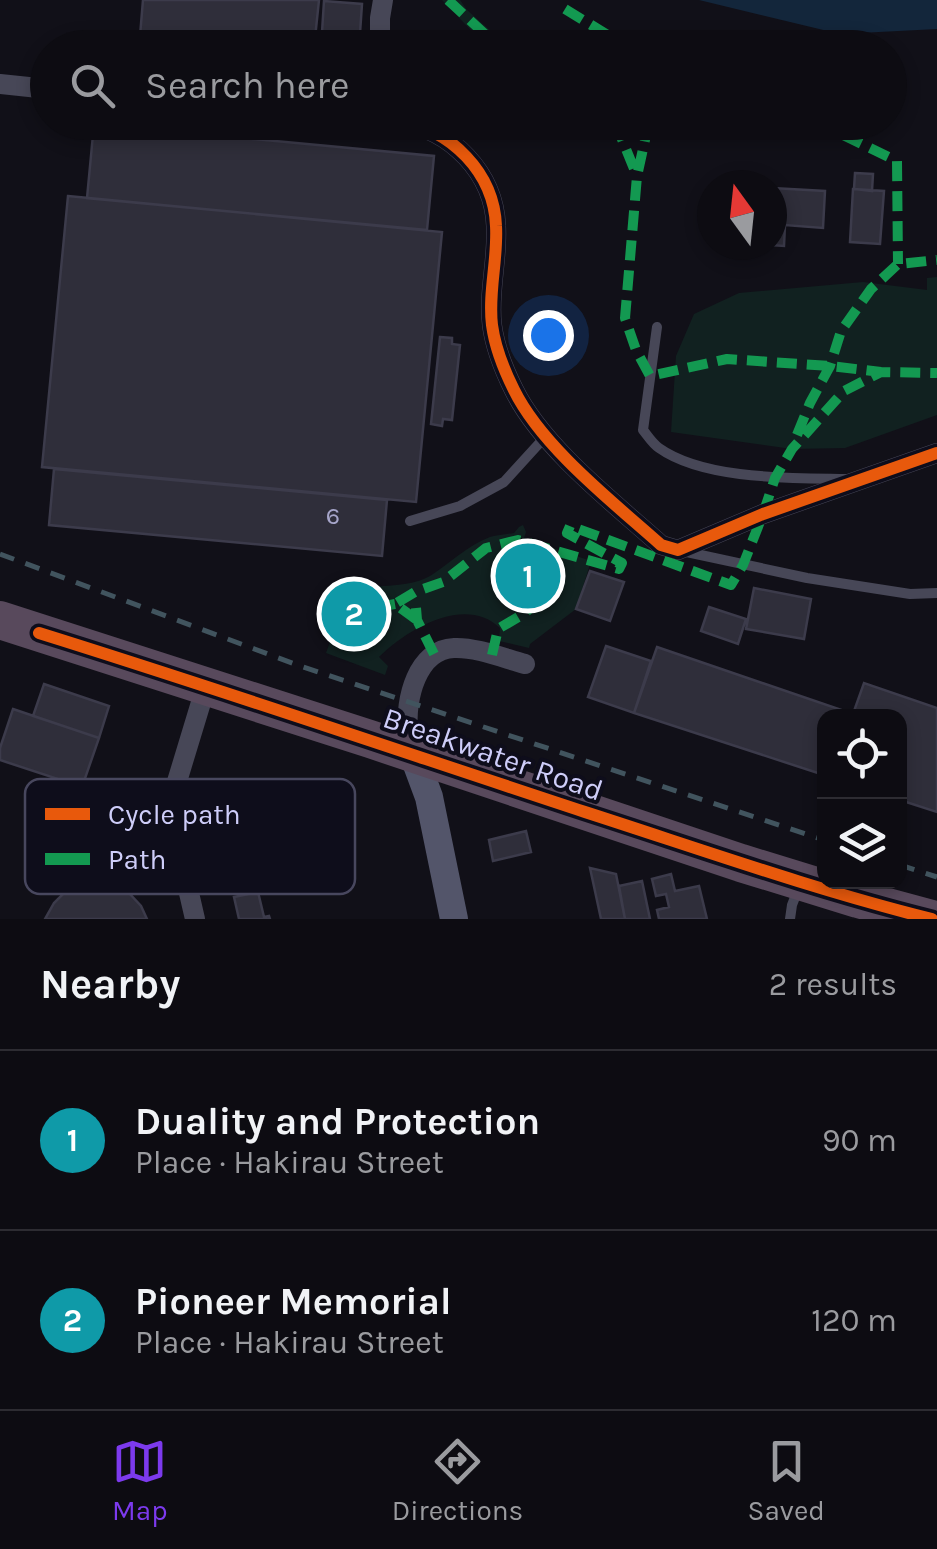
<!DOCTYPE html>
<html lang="en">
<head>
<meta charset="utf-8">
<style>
  body { margin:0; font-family:Karla,sans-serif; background:#16151b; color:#f1f3f6 }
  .controls { position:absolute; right:30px; bottom:30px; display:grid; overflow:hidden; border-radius:20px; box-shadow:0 5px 15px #0003 }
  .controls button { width:90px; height:90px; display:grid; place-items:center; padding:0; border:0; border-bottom:2px solid #2d2c32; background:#0d0c12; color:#f1f3f6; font:50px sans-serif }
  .compass { position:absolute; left:697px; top:170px; width:90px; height:90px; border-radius:50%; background:#0d0c12; box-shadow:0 5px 15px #0003; rotate:345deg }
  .you { position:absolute; left:548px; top:335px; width:35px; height:35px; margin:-25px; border:8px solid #fff; border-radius:50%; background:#1a73e8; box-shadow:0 0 0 15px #1a73e833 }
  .badge { display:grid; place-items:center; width:65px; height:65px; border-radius:50%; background:#7c3aed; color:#fff; font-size:32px; font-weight:700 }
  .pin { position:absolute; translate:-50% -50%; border:5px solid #fff; box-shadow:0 2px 10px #0006 }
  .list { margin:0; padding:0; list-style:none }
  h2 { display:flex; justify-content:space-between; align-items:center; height:130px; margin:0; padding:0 40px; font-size:42px }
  h2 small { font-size:32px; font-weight:400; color:#9a9b9f }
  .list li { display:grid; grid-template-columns:65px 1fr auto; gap:30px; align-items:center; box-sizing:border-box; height:180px; padding:0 40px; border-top:2px solid #2d2c32 }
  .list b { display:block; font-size:38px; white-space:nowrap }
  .list p { margin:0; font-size:32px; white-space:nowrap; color:#9a9b9f }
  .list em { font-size:32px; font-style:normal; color:#9a9b9f }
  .icon { flex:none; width:55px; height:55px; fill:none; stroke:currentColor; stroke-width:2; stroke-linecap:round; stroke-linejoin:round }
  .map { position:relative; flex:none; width:937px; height:919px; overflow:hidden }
  .search { position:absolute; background:#0d0c12; box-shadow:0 5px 15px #0003; left:30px; right:30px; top:30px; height:110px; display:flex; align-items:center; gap:25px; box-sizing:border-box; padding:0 35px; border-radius:55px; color:#9a9b9f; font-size:38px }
  .sheet { height:490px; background:#0d0c12 }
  nav { display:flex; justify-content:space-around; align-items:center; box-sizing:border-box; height:140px; border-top:2px solid #2d2c32; background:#0d0c12; font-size:28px; color:#9a9b9f }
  nav a { display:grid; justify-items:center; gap:5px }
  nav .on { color:#7c3aed }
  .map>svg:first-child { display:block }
  .green { fill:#112120 }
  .water { fill:#13263b }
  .building { fill:#2f2e3a; stroke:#3c3b4b; stroke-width:2.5 }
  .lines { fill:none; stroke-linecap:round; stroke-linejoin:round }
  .lane { stroke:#474757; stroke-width:10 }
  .street { stroke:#474757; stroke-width:20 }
  .secondary { stroke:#53556a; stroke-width:28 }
  .highway { stroke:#58495c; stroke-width:38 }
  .rail { stroke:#41545e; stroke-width:5; stroke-dasharray:15 12; stroke-linecap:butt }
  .quiet { stroke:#139951; stroke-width:10; stroke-dasharray:20 10; stroke-linecap:butt }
  .cycleway-casing { stroke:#0e0d1b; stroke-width:19 }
  .cycleway { stroke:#e8590c; stroke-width:12 }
  .labels { text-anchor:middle; stroke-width:8; stroke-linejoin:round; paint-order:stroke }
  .number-label { font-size:25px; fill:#a6a5c9 }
  .street-label { font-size:30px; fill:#cecdf9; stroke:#0e0d1b }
  .key { fill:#0e0d1b; stroke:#48475e; stroke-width:2.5 }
  .key-label { font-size:28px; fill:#cecdf9 }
</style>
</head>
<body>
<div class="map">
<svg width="937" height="919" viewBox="0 0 937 919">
  <rect width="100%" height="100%" fill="#111018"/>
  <path class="green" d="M 442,0 L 460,0 L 467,10 L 509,47 L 487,47 Z
    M 937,277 L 937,415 L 845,448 L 792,449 L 671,432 L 676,356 L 694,314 L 739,293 L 863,282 L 927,290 L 927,278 Z
    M 523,525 L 526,532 L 524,538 L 591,561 L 576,609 L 530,644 L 529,648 L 499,641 L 500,628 C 465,594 406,630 379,657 L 388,666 L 385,675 L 326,653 L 351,584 C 372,588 411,587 430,576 C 449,564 468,545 490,537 C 498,535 507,534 514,533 L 519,527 Z"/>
  <path class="water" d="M 699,0 L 937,0 L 937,29 L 840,34 Z"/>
  <path class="building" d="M 143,0 L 319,0 L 314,48 L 139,48 Z
    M 324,1 L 362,4 L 359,48 L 321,48 Z
    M 94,124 L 434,156 L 427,230 L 87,198 Z
    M 855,173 L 873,174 L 872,191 L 854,189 Z
    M 772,188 L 825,191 L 823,228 L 785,225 L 784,246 L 771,245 Z
    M 853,189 L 884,191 L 880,244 L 850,242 Z
    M 68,196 L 442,232 L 416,502 L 42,467 Z
    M 440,337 L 452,338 L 452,344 L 460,345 L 452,420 L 443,419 L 442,426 L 431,424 Z
    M 54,469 L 387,500 L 382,556 L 49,525 Z
    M 590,571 L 624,582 L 610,621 L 576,609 Z
    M 754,588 L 811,599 L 804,639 L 746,629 Z
    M 709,607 L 746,619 L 738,644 L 701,631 Z
    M 606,646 L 651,661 L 634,713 L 588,697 Z
    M 657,647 L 853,714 L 864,683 L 937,708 L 937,812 L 900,800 L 900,716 L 824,716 L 824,775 L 634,713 Z
    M 44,684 L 109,706 L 99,738 L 33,716 Z
    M 13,709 L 99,738 L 82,787 L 0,760 L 0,748 Z
    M 526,831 L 531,852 L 493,861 L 489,840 Z
    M 590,868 L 616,874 L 625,919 L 601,919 Z
    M 671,874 L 675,891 L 699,886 L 707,919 L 659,919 L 657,910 L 669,907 L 666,894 L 656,896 L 652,879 Z
    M 642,881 L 650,919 L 625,919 L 619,886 Z
    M 94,882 L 110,884 L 128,892 L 141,906 L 147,919 L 45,919 L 54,903 L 65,892 L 79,885 Z
    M 258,892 L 264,917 L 269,916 L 270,919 L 239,919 L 234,897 Z"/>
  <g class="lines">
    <path class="lane" d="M 657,327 L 643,430 C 648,436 652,443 659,448 C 704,480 792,478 846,479
      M 410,521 L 460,506 L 504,482 L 545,437
      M 682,551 L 807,578 L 910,594 L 937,593
      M 790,919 L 792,905 L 799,887"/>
    <path class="street" d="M 380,48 L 380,18 L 383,0
      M 0,84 L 48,89
      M 400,122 C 451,129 494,173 496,226 C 498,259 488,292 492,325 C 495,348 504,370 514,390 C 542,447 614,503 661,545 L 678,550 L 763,514 L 937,453
      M 413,754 C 411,746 409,738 408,730 C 405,700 417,649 454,648 C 476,647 503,658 525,664
      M 195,919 L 171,815 L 172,798 L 206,686"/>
    <path class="secondary" d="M 413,754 L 429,797 L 454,919"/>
    <path class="highway" d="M 0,620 L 370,739 L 741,863 L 858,899 L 932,919"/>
    <path class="rail" d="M 0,554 L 300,666 L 824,840
      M 900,865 L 937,877"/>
    <path class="quiet" d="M 448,0 L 500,48
      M 565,9 L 629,48
      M 615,122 L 637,176
      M 649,122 L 637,176 L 625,318 L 636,350 L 650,376 L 727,359 L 830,366 L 881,372
      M 816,122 L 897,161 L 898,264
      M 797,435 L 810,403 L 830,366 L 841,331 L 871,289 L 898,264 L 937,260
      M 416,608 L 417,620 L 434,654
      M 359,610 L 395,604
      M 417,620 L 395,604 L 415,592 L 443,582 L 486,548 L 518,540 L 619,569 L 622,563 L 567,533 L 570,526 L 731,585 L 743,565 L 763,514 L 775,478 L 792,449 L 844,391 L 881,372 L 937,373
      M 492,655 L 498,629 L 525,613 L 542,596 L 543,569 L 530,545"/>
    <defs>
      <path id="cycleway" d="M 400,122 C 451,129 494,173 496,226 C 498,259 488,292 492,325 C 495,348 504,370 514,390 C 542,447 614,503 661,545 L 678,550 L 763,514 L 937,453
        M 39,633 C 222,690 403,752 585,812 C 700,849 815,890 932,919"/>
    </defs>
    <use href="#cycleway" class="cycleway-casing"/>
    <use href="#cycleway" class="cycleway"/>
  </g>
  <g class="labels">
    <g class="number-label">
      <text x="333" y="524">6</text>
    </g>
    <g class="street-label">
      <text transform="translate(493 754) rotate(19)" y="10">Breakwater Road</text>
    </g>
  </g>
  <rect x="25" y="779" width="330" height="115" rx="15" class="key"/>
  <rect x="45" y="808" width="45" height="12" fill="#e8590c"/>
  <rect x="45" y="853" width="45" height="12" fill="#139951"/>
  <g class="key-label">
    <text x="108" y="824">Cycle path</text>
    <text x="108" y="869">Path</text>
  </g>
</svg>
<div class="controls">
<button><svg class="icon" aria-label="locate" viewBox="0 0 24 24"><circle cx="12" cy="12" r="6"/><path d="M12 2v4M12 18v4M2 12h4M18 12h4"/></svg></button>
<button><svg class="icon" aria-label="layers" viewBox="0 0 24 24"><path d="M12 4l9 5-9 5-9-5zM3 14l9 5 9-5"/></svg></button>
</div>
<svg class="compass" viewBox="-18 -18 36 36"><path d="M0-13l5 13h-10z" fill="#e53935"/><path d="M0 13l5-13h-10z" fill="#9a9b9f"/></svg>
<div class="you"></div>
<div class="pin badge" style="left:528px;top:576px;background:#0f9aa8">1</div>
<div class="pin badge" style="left:354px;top:614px;background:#0f9aa8">2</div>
<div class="search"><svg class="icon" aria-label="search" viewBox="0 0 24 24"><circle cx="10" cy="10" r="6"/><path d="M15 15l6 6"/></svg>Search here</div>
</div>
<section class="sheet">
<h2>Nearby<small>2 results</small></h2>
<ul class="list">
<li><span class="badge" style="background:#0f9aa8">1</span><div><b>Duality and Protection</b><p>Place · Hakirau Street</p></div><em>90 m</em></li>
<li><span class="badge" style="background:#0f9aa8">2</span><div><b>Pioneer Memorial</b><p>Place · Hakirau Street</p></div><em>120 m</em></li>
</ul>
</section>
<nav>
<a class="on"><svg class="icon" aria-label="map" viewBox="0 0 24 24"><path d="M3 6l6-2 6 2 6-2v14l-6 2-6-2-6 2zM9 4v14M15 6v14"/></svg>Map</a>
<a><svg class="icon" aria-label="directions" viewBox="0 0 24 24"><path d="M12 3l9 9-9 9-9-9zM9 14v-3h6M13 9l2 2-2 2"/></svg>Directions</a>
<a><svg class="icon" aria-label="saved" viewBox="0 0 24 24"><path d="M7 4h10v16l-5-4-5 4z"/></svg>Saved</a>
</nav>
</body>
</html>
